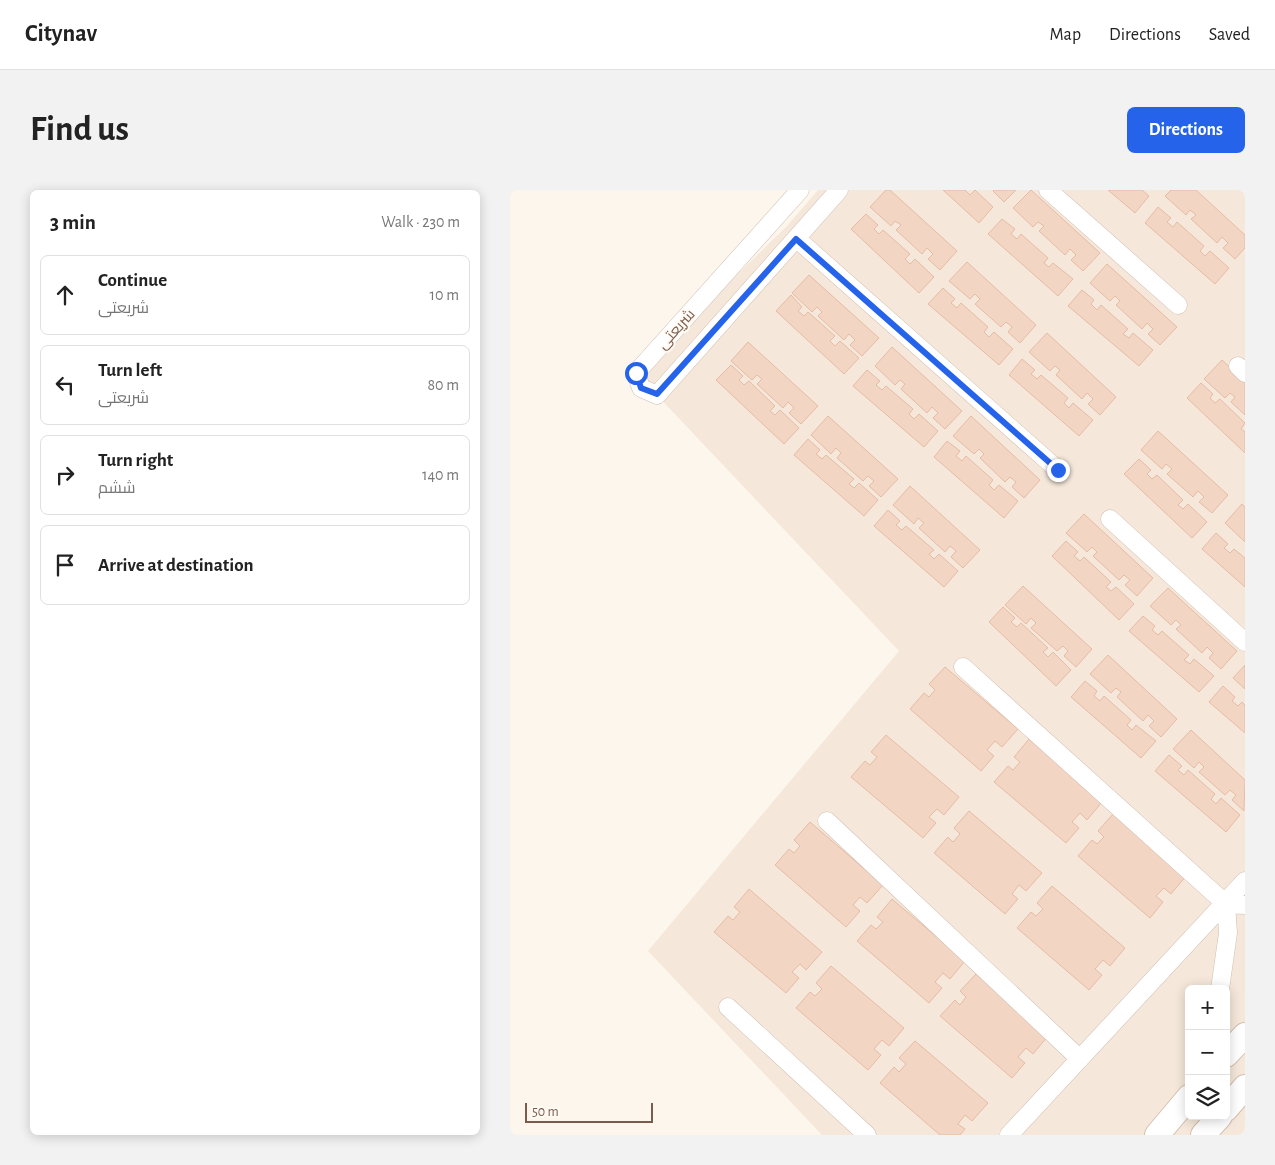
<!DOCTYPE html>
<html lang="en">
<head>
<meta charset="utf-8">
<style>
  body { margin:0; font-family:"Alegreya Sans",Cairo,sans-serif; background:#f2f2f2; color:#222 }
  .controls { position:absolute; right:15px; bottom:15px; display:grid; overflow:hidden; border-radius:8px; box-shadow:0 2px 12px #0003 }
  .controls button { width:45px; height:45px; display:grid; place-items:center; padding:0; border:0; border-bottom:1px solid #e0e0e0; background:#fff; color:#222; font:25px sans-serif }
  .scale { position:absolute; left:15px; bottom:12px; width:128px; box-sizing:border-box; padding-left:5px; border:2px solid #7a5c4d; border-top:0; font-size:14px; line-height:18px; white-space:nowrap; color:#7a5c4d; -webkit-text-stroke:4px #fffaf3; paint-order:stroke }
  .stop { position:absolute; width:15px; height:15px; margin:-11px; border:4px solid #2563eb; border-radius:50%; background:#fff }
  .stop.end { background:#2563eb; border-color:#fff; box-shadow:0 1px 5px #0008 }
  .list { margin:0; padding:0; list-style:none }
  h2 { display:flex; justify-content:space-between; align-items:center; height:65px; margin:0; padding:0 20px; font-size:21px }
  h2 small { font-size:16px; font-weight:400; color:#767676 }
  .list li { display:grid; grid-template-columns:32px 1fr auto; gap:15px; align-items:center; box-sizing:border-box; height:80px; margin:0 10px 10px; padding:0 10px; border:1px solid #e0e0e0; border-radius:8px }
  .list b { display:block; font-size:19px; white-space:nowrap }
  .list p { margin:0; font-size:16px; white-space:nowrap; color:#767676 }
  .list em { font-size:16px; font-style:normal; color:#767676 }
  .icon { flex:none; width:28px; height:28px; fill:none; stroke:currentColor; stroke-width:2; stroke-linecap:round; stroke-linejoin:round }
  .map { position:relative; flex:none; width:735px; height:945px; overflow:hidden; border-radius:8px }
  header { display:flex; align-items:center; gap:30px; box-sizing:border-box; height:70px; padding:0 25px; background:#fff; border-bottom:1px solid #e0e0e0 }
  header strong { font-size:24px }
  nav { display:flex; gap:28px; margin-inline-start:auto; font-size:18px }
  .intro { display:flex; align-items:center; justify-content:space-between; box-sizing:border-box; height:120px; padding:0 30px }
  h1 { margin:0; font-size:35px }
  .button { padding:12px 22px; border-radius:8px; background:#2563eb; color:#fff; font-size:18px; font-weight:700 }
  main { display:flex; gap:30px; padding:0 30px }
  aside { flex:1; background:#fff; border-radius:8px; box-shadow:0 2px 12px #0003 }
  .map>svg:first-child { display:block }
  .residential { fill:#f5e8da; fill-rule:evenodd }
  .building { fill:#f3d5c3; stroke:#e6bba3 }
  .lines { fill:none; stroke-linecap:round; stroke-linejoin:round }
  .minor-casing { stroke:#d1beb0; stroke-width:19 }
  .secondary-casing { stroke:#d6c0b0; stroke-width:26 }
  .minor { stroke:#fff; stroke-width:18 }
  .secondary { stroke:#fff; stroke-width:24 }
  .route { stroke:#2563eb; stroke-width:6 }
  .labels { text-anchor:middle; stroke-width:4; stroke-linejoin:round; paint-order:stroke }
  .street-label { font-size:15px; fill:#7a5c4d; stroke:#fffaf3 }
</style>
</head>
<body>
<header>
<strong>Citynav</strong>
<nav><a>Map</a><a>Directions</a><a>Saved</a></nav>
</header>
<div class="intro"><h1>Find us</h1><a class="button">Directions</a></div>
<main>
<aside>
<h2>3 min<small>Walk · 230 m</small></h2>
<ul class="list">
<li><svg class="icon" aria-label="ahead" viewBox="0 0 24 24"><path d="M12 20V5M6 11l6-6 6 6"/></svg><div><b>Continue</b><p>شریعتی</p></div><em>10 m</em></li>
<li><svg class="icon" aria-label="left" viewBox="0 0 24 24"><path d="M17 20v-9H6M10 6l-5 5 5 5"/></svg><div><b>Turn left</b><p>شریعتی</p></div><em>80 m</em></li>
<li><svg class="icon" aria-label="right" viewBox="0 0 24 24"><path d="M7 20v-9h11M14 6l5 5-5 5"/></svg><div><b>Turn right</b><p>ششم</p></div><em>140 m</em></li>
<li><svg class="icon" aria-label="arrive" viewBox="0 0 24 24"><path d="M6 21V4h12l-3 4 3 4H6"/></svg><div><b>Arrive at destination</b></div></li>
</ul>
</aside>
<div class="map">
<svg width="735" height="945" viewBox="0 0 735 945">
  <rect width="100%" height="100%" fill="#fdf6ec"/>
  <path class="residential" d="M 308,0 L 735,0 L 735,945 L 312,945 L 138,761 L 389,461 L 126,183 L 277,36 ZM 679,799 L 716,799 L 716,926 L 679,926 Z"/>
  <path class="building" d="M 376,0 L 380,0 L 447,61 L 430,80 L 418,69 L 423,64 L 417,58 L 412,64 L 386,40 L 391,35 L 385,31 L 381,36 L 360,17 Z
    M 433,0 L 455,0 L 460,5 L 465,0 L 483,17 L 469,33 Z
    M 484,0 L 506,0 L 494,12 L 483,1 Z
    M 521,0 L 590,63 L 573,81 L 561,70 L 566,65 L 560,59 L 555,65 L 529,41 L 534,36 L 528,32 L 523,37 L 503,18 Z
    M 598,0 L 632,0 L 639,6 L 625,23 Z
    M 661,0 L 686,0 L 735,45 L 735,58 L 725,69 L 713,58 L 718,53 L 712,47 L 707,53 L 681,29 L 686,25 L 680,20 L 676,25 L 655,6 Z
    M 648,17 L 661,28 L 657,32 L 663,37 L 667,32 L 694,56 L 690,61 L 695,66 L 700,61 L 719,78 L 705,94 L 635,33 Z
    M 356,24 L 368,35 L 364,39 L 369,44 L 373,40 L 400,64 L 395,69 L 400,74 L 405,69 L 424,87 L 409,103 L 341,39 Z
    M 492,29 L 505,39 L 501,44 L 507,49 L 511,44 L 538,68 L 534,73 L 539,77 L 543,73 L 563,89 L 548,106 L 478,44 Z
    M 457,72 L 526,135 L 510,153 L 498,142 L 502,137 L 496,132 L 491,137 L 465,114 L 470,109 L 465,104 L 460,109 L 439,91 Z
    M 597,74 L 667,137 L 650,155 L 638,144 L 643,139 L 637,133 L 632,139 L 606,115 L 610,111 L 605,106 L 600,111 L 580,93 Z
    M 299,85 L 369,148 L 352,166 L 340,155 L 345,150 L 339,144 L 334,150 L 308,126 L 312,122 L 307,117 L 302,122 L 282,103 Z
    M 433,98 L 445,109 L 441,113 L 447,118 L 451,113 L 478,137 L 474,142 L 479,147 L 484,142 L 503,159 L 489,175 L 418,114 Z
    M 572,100 L 584,110 L 581,114 L 587,120 L 591,115 L 618,139 L 613,144 L 619,148 L 623,143 L 643,160 L 629,176 L 558,116 Z
    M 281,105 L 292,117 L 288,121 L 294,126 L 298,122 L 325,146 L 320,151 L 325,156 L 330,151 L 349,168 L 334,184 L 266,121 Z
    M 537,143 L 606,207 L 590,225 L 578,214 L 583,209 L 577,203 L 572,209 L 546,185 L 550,180 L 545,176 L 540,181 L 519,162 Z
    M 238,152 L 308,216 L 291,234 L 279,223 L 284,218 L 278,212 L 273,218 L 247,194 L 252,189 L 247,185 L 242,190 L 221,171 Z
    M 382,157 L 452,221 L 435,239 L 423,228 L 428,223 L 422,217 L 417,223 L 391,199 L 395,194 L 390,190 L 385,195 L 365,176 Z
    M 512,169 L 525,180 L 521,184 L 527,189 L 531,185 L 558,208 L 554,213 L 559,218 L 563,213 L 583,230 L 569,246 L 499,185 Z
    M 712,170 L 735,191 L 735,225 L 721,212 L 725,207 L 720,203 L 715,208 L 694,189 Z
    M 221,175 L 233,186 L 229,190 L 234,195 L 239,191 L 265,216 L 260,221 L 265,225 L 270,220 L 289,238 L 274,254 L 206,190 Z
    M 357,180 L 370,191 L 366,195 L 372,200 L 376,196 L 403,219 L 399,224 L 404,229 L 409,224 L 428,241 L 414,257 L 343,196 Z
    M 691,193 L 703,204 L 700,208 L 705,213 L 710,209 L 735,233 L 731,239 L 735,242 L 735,263 L 677,208 Z
    M 318,226 L 388,289 L 371,307 L 359,296 L 364,291 L 358,286 L 353,291 L 327,268 L 331,263 L 326,258 L 321,264 L 301,245 Z
    M 461,226 L 530,290 L 514,308 L 502,297 L 506,292 L 500,287 L 495,292 L 470,268 L 474,264 L 469,259 L 464,264 L 443,246 Z
    M 648,241 L 718,305 L 702,323 L 689,312 L 694,307 L 688,301 L 683,307 L 657,284 L 662,279 L 656,274 L 652,279 L 631,260 Z
    M 298,249 L 310,260 L 306,264 L 312,269 L 316,265 L 344,289 L 339,294 L 344,298 L 349,293 L 368,310 L 354,326 L 284,265 Z
    M 437,251 L 450,261 L 446,266 L 452,271 L 456,266 L 483,290 L 479,295 L 484,300 L 489,295 L 508,311 L 494,328 L 424,267 Z
    M 629,269 L 641,280 L 637,284 L 642,289 L 647,285 L 673,310 L 668,315 L 673,319 L 678,314 L 697,332 L 682,348 L 614,284 Z
    M 400,296 L 470,360 L 453,378 L 441,367 L 446,361 L 440,356 L 435,362 L 409,338 L 414,333 L 408,328 L 404,334 L 383,315 Z
    M 732,314 L 735,317 L 735,352 L 715,333 Z
    M 378,320 L 390,331 L 386,335 L 392,340 L 396,336 L 424,360 L 419,364 L 424,369 L 429,364 L 448,381 L 434,397 L 364,336 Z
    M 574,324 L 643,388 L 627,406 L 615,395 L 620,390 L 614,385 L 609,390 L 583,366 L 587,362 L 582,357 L 577,362 L 556,343 Z
    M 706,343 L 718,354 L 714,358 L 720,363 L 724,359 L 735,368 L 735,397 L 692,359 Z
    M 556,351 L 568,362 L 564,366 L 570,371 L 574,367 L 601,392 L 596,397 L 601,401 L 606,397 L 624,414 L 609,430 L 542,366 Z
    M 513,396 L 582,459 L 566,477 L 554,466 L 558,461 L 553,456 L 547,461 L 521,438 L 526,433 L 521,428 L 516,434 L 495,415 Z
    M 658,398 L 727,461 L 711,479 L 699,468 L 703,463 L 697,457 L 692,463 L 666,439 L 671,435 L 666,430 L 661,435 L 640,416 Z
    M 493,417 L 505,428 L 501,432 L 507,437 L 511,433 L 538,458 L 533,462 L 538,467 L 543,462 L 561,480 L 546,496 L 479,432 Z
    M 633,426 L 645,436 L 642,440 L 648,445 L 652,441 L 679,465 L 674,470 L 680,474 L 684,469 L 704,486 L 689,502 L 619,441 Z
    M 598,465 L 667,529 L 651,547 L 639,536 L 644,531 L 638,525 L 633,531 L 607,507 L 611,502 L 606,498 L 601,503 L 580,484 Z
    M 735,475 L 735,499 L 723,488 Z
    M 435,477 L 508,539 L 492,557 L 485,551 L 477,560 L 484,566 L 471,581 L 400,519 L 414,503 L 419,507 L 425,500 L 419,494 Z
    M 575,491 L 587,501 L 584,506 L 590,511 L 594,506 L 621,530 L 617,535 L 622,540 L 626,535 L 646,551 L 631,568 L 561,507 Z
    M 713,496 L 725,507 L 722,511 L 728,516 L 732,512 L 735,515 L 735,543 L 699,512 Z
    M 681,540 L 735,590 L 734,621 L 722,610 L 726,605 L 720,600 L 715,605 L 689,582 L 694,577 L 689,572 L 684,578 L 663,559 Z
    M 376,545 L 449,607 L 434,625 L 427,619 L 419,627 L 426,633 L 413,648 L 341,587 L 355,571 L 360,575 L 367,567 L 361,562 Z
    M 519,549 L 592,612 L 577,630 L 570,623 L 562,632 L 569,638 L 556,653 L 484,592 L 498,576 L 503,580 L 510,572 L 504,567 Z
    M 659,565 L 672,576 L 668,580 L 674,585 L 678,580 L 705,604 L 701,609 L 706,614 L 711,608 L 730,625 L 716,642 L 645,581 Z
    M 459,621 L 532,683 L 516,701 L 509,695 L 502,704 L 508,709 L 495,724 L 424,663 L 438,647 L 443,652 L 450,644 L 444,638 Z
    M 603,624 L 676,686 L 661,704 L 654,698 L 646,706 L 653,712 L 640,728 L 568,666 L 582,650 L 587,654 L 594,647 L 588,641 Z
    M 300,632 L 373,695 L 357,713 L 350,707 L 343,715 L 350,721 L 336,737 L 265,675 L 279,659 L 284,663 L 290,656 L 284,650 Z
    M 542,696 L 615,758 L 600,776 L 593,770 L 585,779 L 592,785 L 579,800 L 507,738 L 521,722 L 526,726 L 533,719 L 527,713 Z
    M 239,699 L 312,762 L 296,780 L 290,774 L 282,782 L 289,788 L 276,803 L 204,742 L 218,726 L 223,730 L 230,722 L 224,717 Z
    M 382,709 L 455,771 L 440,789 L 433,783 L 425,792 L 432,798 L 419,813 L 347,751 L 361,735 L 366,739 L 373,732 L 367,727 Z
    M 321,776 L 394,838 L 379,856 L 372,850 L 364,859 L 371,865 L 358,880 L 286,818 L 300,802 L 305,806 L 312,799 L 306,793 Z
    M 466,784 L 538,846 L 523,864 L 516,858 L 508,867 L 515,873 L 502,888 L 430,826 L 445,810 L 450,815 L 456,807 L 450,801 Z
    M 405,851 L 478,913 L 462,931 L 455,925 L 448,934 L 455,939 L 450,945 L 430,945 L 370,893 L 384,877 L 389,882 L 396,874 L 389,868 Z"/>
  <g class="lines">
    <defs>
      <path id="minor" d="M 290,0 L 126,183 L 131,198 L 147,205 L 329,0
        M 538,0 L 668,115
        M 287,49 L 548,280
        M 728,176 L 735,183
        M 600,329 L 735,452
        M 453,477 L 716,714 L 735,715
        M 317,631 L 570,869
        M 710,799 L 718,743 L 716,714
        M 218,817 L 357,945
        M 499,945 L 735,691"/>
      <path id="secondary" d="M 716,865 L 735,845
        M 716,919 L 735,897
        M 647,945 L 679,907
        M 693,945 L 710,926"/>
    </defs>
    <use href="#minor" class="minor-casing"/>
    <use href="#secondary" class="secondary-casing"/>
    <use href="#minor" class="minor"/>
    <use href="#secondary" class="secondary"/>
  </g>
  <g class="lines">
    <path class="route" d="M 126,183 L 131,198 L 147,204 L 286,49 L 548,280"/>
  </g>
  <g class="labels">
    <g class="street-label">
      <text transform="translate(166 139) rotate(-48)" y="5">شریعتی</text>
    </g>
  </g>
</svg>
<div class="controls">
<button>+</button>
<button>−</button>
<button><svg class="icon" aria-label="layers" viewBox="0 0 24 24"><path d="M12 4l9 5-9 5-9-5zM3 14l9 5 9-5"/></svg></button>
</div>
<div class="scale">50 m</div>
<div class="stop" style="left:126px;top:183px"></div>
<div class="stop end" style="left:548px;top:280px"></div>
</div>
</main>
</body>
</html>
